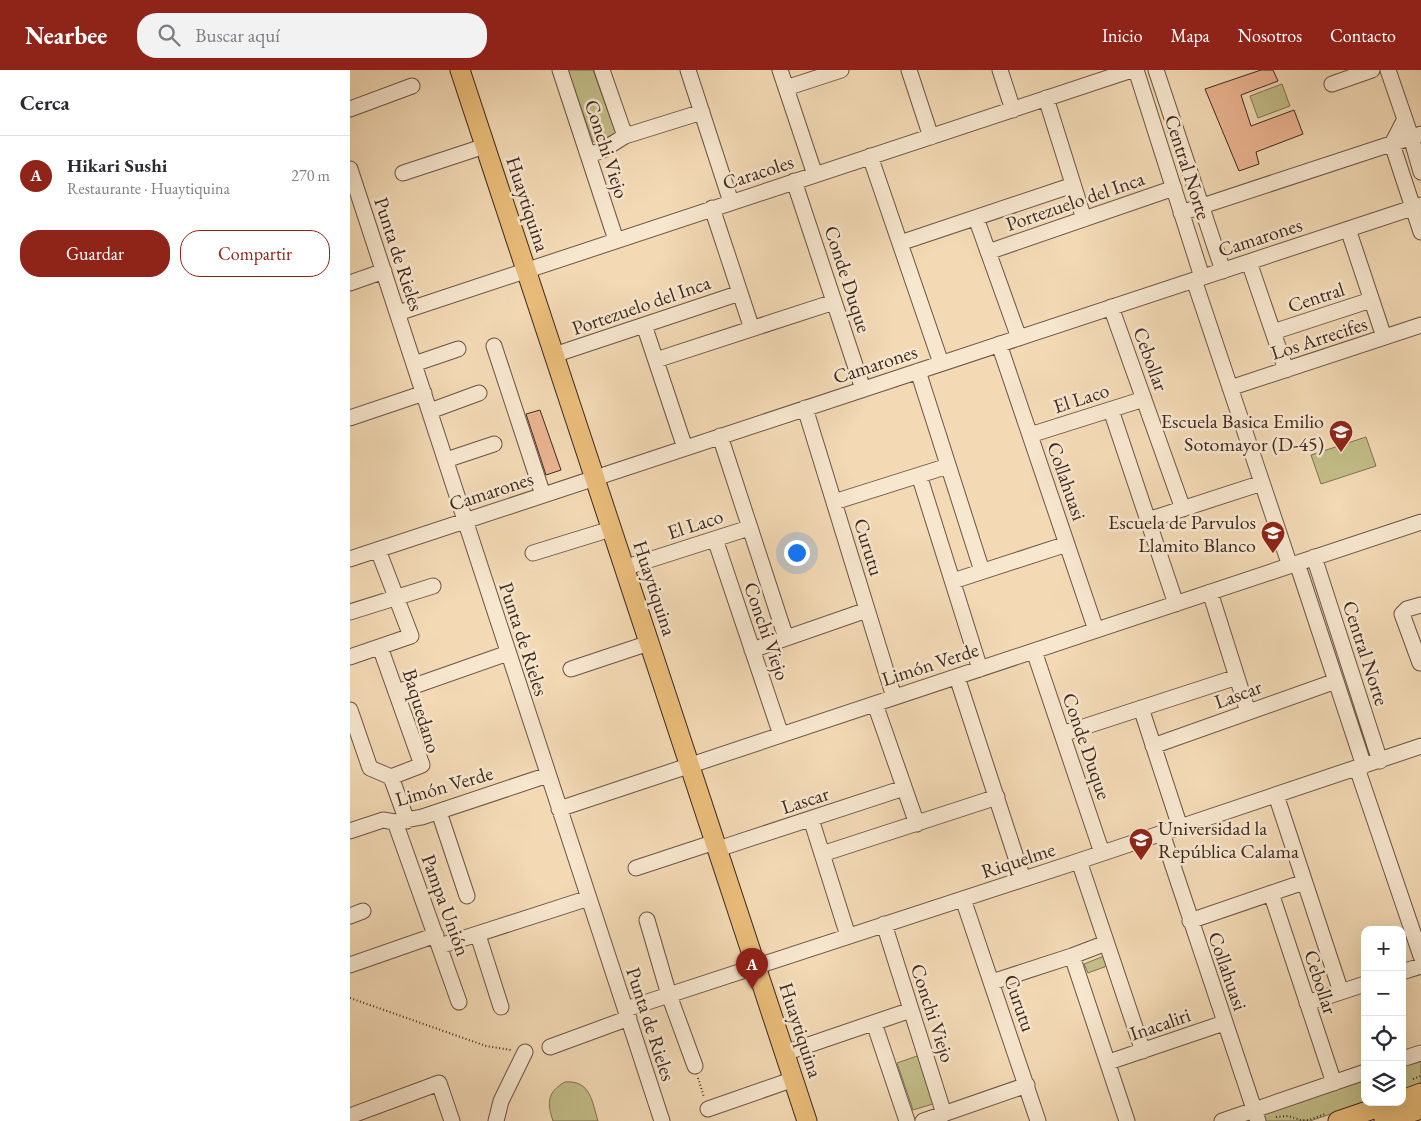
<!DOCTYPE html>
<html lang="es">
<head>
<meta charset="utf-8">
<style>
  body { margin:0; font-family:"EB Garamond",serif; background:#f2f2f3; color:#2b2b33 }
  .controls { position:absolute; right:15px; bottom:15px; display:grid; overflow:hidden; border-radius:10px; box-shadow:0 5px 20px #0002 }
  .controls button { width:45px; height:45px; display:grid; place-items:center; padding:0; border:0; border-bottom:1px solid #e1e1e2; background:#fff; color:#2b2b33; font:25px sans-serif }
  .you { position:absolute; left:446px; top:482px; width:18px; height:18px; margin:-12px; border:4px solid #fff; border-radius:50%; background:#1a73e8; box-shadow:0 0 0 8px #1a73e833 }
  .badge { display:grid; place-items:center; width:32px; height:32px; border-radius:50%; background:#8f2418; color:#fff; font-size:16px; font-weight:700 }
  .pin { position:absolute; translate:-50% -41px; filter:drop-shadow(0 1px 2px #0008) }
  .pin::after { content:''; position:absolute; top:26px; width:18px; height:15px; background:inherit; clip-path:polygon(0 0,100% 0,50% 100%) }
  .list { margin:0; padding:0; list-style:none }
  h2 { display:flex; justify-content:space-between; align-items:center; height:65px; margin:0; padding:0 20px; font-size:21px }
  h2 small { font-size:16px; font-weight:400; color:#7c7c81 }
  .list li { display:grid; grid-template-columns:32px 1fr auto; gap:15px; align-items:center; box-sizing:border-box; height:80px; padding:0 20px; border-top:1px solid #e1e1e2 }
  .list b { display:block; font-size:19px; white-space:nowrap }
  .list p { margin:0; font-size:16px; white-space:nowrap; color:#7c7c81 }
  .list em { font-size:16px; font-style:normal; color:#7c7c81 }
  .actions { display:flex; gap:10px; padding:15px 20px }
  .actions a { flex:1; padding:11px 0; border:1px solid #8f2418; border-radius:20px; text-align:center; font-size:18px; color:#8f2418 }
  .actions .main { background:#8f2418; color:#fff }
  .icon { flex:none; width:28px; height:28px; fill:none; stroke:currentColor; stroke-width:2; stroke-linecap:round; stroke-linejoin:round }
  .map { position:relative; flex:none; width:1071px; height:1051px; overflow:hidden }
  header { display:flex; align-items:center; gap:30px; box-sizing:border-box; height:70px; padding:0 25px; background:#8f2418; color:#fff }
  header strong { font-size:24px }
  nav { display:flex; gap:28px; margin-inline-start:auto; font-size:18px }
  .search { width:350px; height:45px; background:#f2f2f3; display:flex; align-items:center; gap:12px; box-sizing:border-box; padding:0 18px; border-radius:20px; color:#7c7c81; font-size:19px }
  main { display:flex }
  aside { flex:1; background:#fff }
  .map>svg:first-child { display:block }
  .green { fill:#c2bd88; stroke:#807254 }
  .building { fill:#ebb492; stroke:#3e2820 }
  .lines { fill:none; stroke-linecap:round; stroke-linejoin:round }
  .minor-casing { stroke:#6b5445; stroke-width:17 }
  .major-casing { stroke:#3e2820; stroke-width:21 }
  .path { stroke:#3e2820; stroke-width:2; stroke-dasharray:1 2.5; stroke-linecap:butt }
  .minor { stroke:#f7e7cf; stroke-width:15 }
  .major { stroke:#eabd7a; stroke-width:19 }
  .labels { text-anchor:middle; stroke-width:5; stroke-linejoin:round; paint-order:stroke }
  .street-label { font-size:20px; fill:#3e2820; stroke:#f7e7cf }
  .poi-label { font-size:20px; fill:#3e2820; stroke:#f7e7cf; text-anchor:end }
</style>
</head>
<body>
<header>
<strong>Nearbee</strong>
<div class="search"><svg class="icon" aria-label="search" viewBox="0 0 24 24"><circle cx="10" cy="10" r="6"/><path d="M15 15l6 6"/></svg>Buscar aquí</div>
<nav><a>Inicio</a><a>Mapa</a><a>Nosotros</a><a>Contacto</a></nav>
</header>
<main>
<aside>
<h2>Cerca<small></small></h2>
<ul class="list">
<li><span class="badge">A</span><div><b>Hikari Sushi</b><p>Restaurante · Huaytiquina</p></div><em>270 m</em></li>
</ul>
<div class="actions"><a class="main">Guardar</a><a>Compartir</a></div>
</aside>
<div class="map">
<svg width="1071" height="1051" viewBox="0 0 1071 1051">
  <rect width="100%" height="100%" fill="#f3dab5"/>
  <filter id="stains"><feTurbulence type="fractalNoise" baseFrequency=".004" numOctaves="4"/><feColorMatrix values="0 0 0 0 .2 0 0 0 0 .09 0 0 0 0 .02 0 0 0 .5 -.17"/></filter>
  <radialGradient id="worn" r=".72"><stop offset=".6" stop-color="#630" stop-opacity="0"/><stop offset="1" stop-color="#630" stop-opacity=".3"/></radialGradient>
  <path class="green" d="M 218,0 L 243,0 L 266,64 L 243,72 Z
    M 932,14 L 940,36 L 908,48 L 900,26 Z
    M 1016,367 L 1026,396 L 971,414 L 961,385 Z
    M 754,886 L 757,896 L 738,903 L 734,894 Z
    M 570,985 L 586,1033 L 563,1040 L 547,993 Z
    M 1071,988 L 1071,1013 L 1052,1020 L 1052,994 Z
    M 1015,1007 L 1016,1032 L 960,1051 L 913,1051 L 910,1044 Z
    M 215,1012 C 241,1010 242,1032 248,1051 L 203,1051 C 197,1033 197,1022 215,1012 Z"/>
  <path class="building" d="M 911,0 L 923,0 L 928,11 L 891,25 L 901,56 L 944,40 L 953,64 L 906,82 L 909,94 L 889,101 L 855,19 Z
    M 190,340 L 211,400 L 196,405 L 176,344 Z"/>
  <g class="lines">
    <defs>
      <path id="minor" d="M 210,0 L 266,170
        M 252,0 L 275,66
        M 338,0 L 381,132
        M 430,0 L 465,105
        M 559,0 L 581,67
        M 650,0 L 663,40
        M 786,0 L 852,207
        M 806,0 L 873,201
        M 1038,0 L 1061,67 L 1071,102
        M 982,14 L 1022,0
        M 436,18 L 491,0
        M 696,28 L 734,149
        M 0,39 L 62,16
        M 1055,49 L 1042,74 L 1071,162
        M 238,85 L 251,81 L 275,66 L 352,42
        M 520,86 L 591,293
        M 0,99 L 312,1051
        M 53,103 L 135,76
        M 444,111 L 513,319
        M 362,138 L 402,259
        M 831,143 L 1071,64
        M 626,148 L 669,268
        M 998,159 L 1034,267
        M 550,173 L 723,115
        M 638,182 L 824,118
        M 899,192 L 936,300
        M 844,210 L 940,496
        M 0,213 L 34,201
        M 761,237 L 833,439
        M 48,243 L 782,0
        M 294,255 L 335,378
        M 923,262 L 1021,230
        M 649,274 L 746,560
        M 144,276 L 193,425
        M 204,285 L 390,223
        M 306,290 L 484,232
        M 64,294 L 108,279
        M 568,301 L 632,501
        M 880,318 L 1071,255
        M 455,338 L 544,627
        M 761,340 L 826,534
        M 80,341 L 129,323
        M 0,348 L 74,323
        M 680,365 L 794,329
        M 370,366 L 436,568
        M 96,390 L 144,374
        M 569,405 L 630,599
        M 484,432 L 598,396
        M 798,450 L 912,413
        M 365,469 L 431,665
        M 183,483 L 261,459
        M 964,487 L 1030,691
        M 0,489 L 1071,135
        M 947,493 L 1014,696
        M 274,498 L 399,458
        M 603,511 L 717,474
        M 860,522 L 898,642
        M 0,542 L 83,516
        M 402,580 L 517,540
        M 684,581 L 752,783
        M 0,587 L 61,566 L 28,480
        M 1070,593 L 1052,544 L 1057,539 L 1071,535
        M 221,599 L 299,573
        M 607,607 L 673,809
        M 47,622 L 158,583
        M 525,634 L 567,754
        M 791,638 L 830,757
        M 0,640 L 20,698 L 41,707 L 72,695 L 30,577
        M 712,664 L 887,607
        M 803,676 L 986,611
        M 1007,698 L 1071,886
        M 41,707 L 57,751
        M 926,725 L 991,922
        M 209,739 L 1071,452
        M 89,742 L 117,826
        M 461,749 L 498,866
        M 45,752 L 109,932
        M 0,761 L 33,750 L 45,752 L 72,747 L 198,705
        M 812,763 L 908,1051
        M 368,779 L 554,718
        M 472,784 L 647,727
        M 729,791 L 793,981
        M 286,798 L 365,772
        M 921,823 L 984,1013
        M 613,829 L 688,1051
        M 0,846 L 13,841
        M 297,850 L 319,925 L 345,996
        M 840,851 L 954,812
        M 534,854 L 594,1044
        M 128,865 L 151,937
        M 90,876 L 239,828
        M 722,886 L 777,1051
        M 0,895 L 86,865
        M 1052,902 L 1071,896
        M 642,912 L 722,886 L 756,873
        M 957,933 L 1015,914
        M 276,939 L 729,791 L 1071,676
        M 524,953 L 557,1051
        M 200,977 L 279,948
        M 435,983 L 561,940
        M 1052,989 L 1071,983
        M 759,992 L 874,953
        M 358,1039 L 444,1009
        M 0,1046 L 89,1013 L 102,1051
        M 146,1051 L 151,1031 L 175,982
        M 573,1051 L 677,1015
        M 872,1051 L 1015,1002"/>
      <path id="major" d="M 110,0 L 457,1051
        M 1052,1030 L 1071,1023
        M 988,1051 L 1044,1032
        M 1034,1051 L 1071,1039"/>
    </defs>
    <use href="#minor" class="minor-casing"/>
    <use href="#major" class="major-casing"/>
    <path class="path" d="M 0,928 L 136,976 L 161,980
      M 348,1008 L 354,1027
      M 1063,1009 L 1071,1006
      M 926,1047 L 938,1046 L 951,1050 L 959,1050 L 975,1044"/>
    <use href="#minor" class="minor"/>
    <use href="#major" class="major"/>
  </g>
  <defs>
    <symbol id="school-pin" viewBox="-11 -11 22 30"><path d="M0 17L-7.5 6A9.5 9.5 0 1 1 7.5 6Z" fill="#8f2418" stroke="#f7e7cf"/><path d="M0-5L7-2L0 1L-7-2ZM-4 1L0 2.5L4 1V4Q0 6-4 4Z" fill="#fff"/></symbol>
    <symbol id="university-pin" viewBox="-11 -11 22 30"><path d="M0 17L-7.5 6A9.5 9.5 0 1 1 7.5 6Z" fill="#8f2418" stroke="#f7e7cf"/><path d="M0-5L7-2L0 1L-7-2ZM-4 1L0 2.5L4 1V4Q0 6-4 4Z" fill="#fff"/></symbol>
  </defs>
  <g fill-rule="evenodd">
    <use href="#school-pin" x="977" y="348" width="28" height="38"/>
    <use href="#school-pin" x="909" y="449" width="28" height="38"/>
    <use href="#university-pin" x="777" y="756" width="28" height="38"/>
  </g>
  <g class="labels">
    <g class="street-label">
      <text transform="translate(257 79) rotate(72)" y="7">Conchi Viejo</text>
      <text transform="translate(838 97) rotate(72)" y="7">Central Norte</text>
      <text transform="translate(408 102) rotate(-18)" y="7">Caracoles</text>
      <text transform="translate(725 131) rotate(-19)" y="7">Portezuelo del Inca</text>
      <text transform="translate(178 134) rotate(72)" y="7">Huaytiquina</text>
      <text transform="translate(910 167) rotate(-18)" y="7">Camarones</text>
      <text transform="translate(49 184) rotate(72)" y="7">Punta de Rieles</text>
      <text transform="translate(498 209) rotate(72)" y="7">Conde Duque</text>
      <text transform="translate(966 227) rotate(-18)" y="7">Central</text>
      <text transform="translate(291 235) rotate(-19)" y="7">Portezuelo del Inca</text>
      <text transform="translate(969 268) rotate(-18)" y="7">Los Arrecifes</text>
      <text transform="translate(801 289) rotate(70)" y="7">Cebollar</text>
      <text transform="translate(525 294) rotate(-18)" y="7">Camarones</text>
      <text transform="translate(731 328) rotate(-18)" y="7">El Laco</text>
      <text transform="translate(717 411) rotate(71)" y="7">Collahuasi</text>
      <text transform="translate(141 421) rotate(-18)" y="7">Camarones</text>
      <text transform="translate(345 454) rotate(-18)" y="7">El Laco</text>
      <text transform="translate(519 477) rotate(73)" y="7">Curutu</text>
      <text transform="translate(305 518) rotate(72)" y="7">Huaytiquina</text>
      <text transform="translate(417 561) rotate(71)" y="7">Conchi Viejo</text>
      <text transform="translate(174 569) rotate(72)" y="7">Punta de Rieles</text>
      <text transform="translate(1016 583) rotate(72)" y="7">Central Norte</text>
      <text transform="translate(580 594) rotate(-18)" y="7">Limón Verde</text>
      <text transform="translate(888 624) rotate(-20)" y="7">Lascar</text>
      <text transform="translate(72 641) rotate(73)" y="7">Baquedano</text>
      <text transform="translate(737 676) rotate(71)" y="7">Conde Duque</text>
      <text transform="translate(94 716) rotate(-16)" y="7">Limón Verde</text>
      <text transform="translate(455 730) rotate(-18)" y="7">Lascar</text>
      <text transform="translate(668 790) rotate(-18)" y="7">Riquelme</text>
      <text transform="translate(96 835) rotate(70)" y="7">Pampa Unión</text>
      <text transform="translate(878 901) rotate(71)" y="7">Collahuasi</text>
      <text transform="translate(971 912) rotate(72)" y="7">Cebollar</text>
      <text transform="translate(670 933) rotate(71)" y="7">Curutu</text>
      <text transform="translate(583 943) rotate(72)" y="7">Conchi Viejo</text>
      <text transform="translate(301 954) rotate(72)" y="7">Punta de Rieles</text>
      <text transform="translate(810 954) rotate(-19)" y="7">Inacaliri</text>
      <text transform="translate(451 960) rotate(72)" y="7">Huaytiquina</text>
    </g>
    <g class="poi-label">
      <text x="974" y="358">Escuela Basica Emilio<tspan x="974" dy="23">Sotomayor (D-45)</tspan></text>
      <text x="906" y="459">Escuela de Parvulos<tspan x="906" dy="23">Llamito Blanco</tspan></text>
      <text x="808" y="765" text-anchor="start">Universidad la<tspan x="808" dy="23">República Calama</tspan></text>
    </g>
  </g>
  <rect width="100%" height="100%" filter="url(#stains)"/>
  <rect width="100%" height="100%" fill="url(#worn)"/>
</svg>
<div class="controls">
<button>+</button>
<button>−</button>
<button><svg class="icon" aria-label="locate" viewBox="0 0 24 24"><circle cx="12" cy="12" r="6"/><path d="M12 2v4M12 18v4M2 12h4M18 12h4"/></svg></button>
<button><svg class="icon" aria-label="layers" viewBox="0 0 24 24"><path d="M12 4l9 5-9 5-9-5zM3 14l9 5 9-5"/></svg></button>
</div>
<div class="you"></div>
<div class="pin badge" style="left:402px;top:919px">A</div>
</div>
</main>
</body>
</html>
